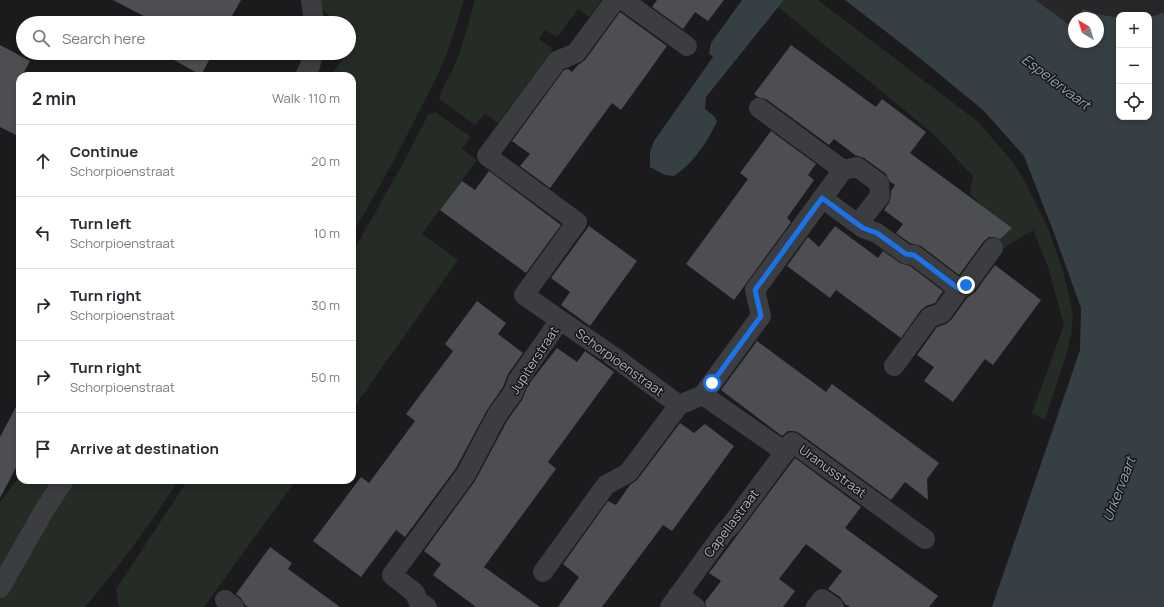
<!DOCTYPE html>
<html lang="en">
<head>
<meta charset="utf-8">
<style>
  body { margin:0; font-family:Manrope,sans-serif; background:#f7f7f7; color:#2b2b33 }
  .controls { position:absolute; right:12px; top:12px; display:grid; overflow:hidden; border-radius:8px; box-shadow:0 2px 6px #0003 }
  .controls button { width:36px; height:36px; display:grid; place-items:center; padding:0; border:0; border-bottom:1px solid #e1e1e2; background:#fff; color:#2b2b33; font:20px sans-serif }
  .compass { position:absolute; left:1068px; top:12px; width:36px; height:36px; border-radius:50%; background:#fff; box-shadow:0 2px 6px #0003; rotate:322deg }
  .stop { position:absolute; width:12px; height:12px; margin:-9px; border:3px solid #1a73e8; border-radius:50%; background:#fff }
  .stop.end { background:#1a73e8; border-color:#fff; box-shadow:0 1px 4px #0008 }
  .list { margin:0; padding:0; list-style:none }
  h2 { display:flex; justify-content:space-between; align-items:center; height:52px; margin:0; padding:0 16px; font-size:17px }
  h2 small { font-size:13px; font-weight:400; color:#7c7c81 }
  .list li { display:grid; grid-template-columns:26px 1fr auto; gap:12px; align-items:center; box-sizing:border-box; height:72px; padding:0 16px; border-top:1px solid #e1e1e2 }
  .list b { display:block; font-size:15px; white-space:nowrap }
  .list p { margin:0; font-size:13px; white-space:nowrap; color:#7c7c81 }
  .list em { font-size:13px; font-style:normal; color:#7c7c81 }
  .icon { flex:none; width:22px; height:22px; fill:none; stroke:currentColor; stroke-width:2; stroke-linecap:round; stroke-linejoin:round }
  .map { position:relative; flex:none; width:1164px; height:607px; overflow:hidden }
  .search { position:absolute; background:#fff; box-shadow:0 2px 6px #0003; left:16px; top:16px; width:340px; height:44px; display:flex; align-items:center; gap:10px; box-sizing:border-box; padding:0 14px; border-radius:22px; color:#7c7c81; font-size:15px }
  .panel { position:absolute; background:#fff; box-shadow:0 2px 6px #0003; left:16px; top:72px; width:340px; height:412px; border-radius:12px }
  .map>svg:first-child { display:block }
  .built { fill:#272729 }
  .green { fill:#252c25 }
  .water { fill:#363f44 }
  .building { fill:#4d4e51 }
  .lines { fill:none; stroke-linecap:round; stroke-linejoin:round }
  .street { stroke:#3c3d41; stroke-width:20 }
  .route { stroke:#1a73e8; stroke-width:5 }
  .labels { text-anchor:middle; stroke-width:3; stroke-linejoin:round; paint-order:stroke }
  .street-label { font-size:13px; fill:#afb4ba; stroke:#161618 }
  .water-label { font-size:14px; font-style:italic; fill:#8ba2b0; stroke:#161618 }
</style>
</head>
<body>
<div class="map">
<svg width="1164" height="607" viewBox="0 0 1164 607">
  <rect width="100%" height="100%" fill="#1b1b1d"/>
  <path class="built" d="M 986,0 L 1164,0 L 1164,28 L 1149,30 L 1149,15 L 1119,15 L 1119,34 L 1098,18 L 1074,18 L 1074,40 Z"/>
  <path class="green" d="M 312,0 L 464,0 L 449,48 L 440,70 L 397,155 L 352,235 L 352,76 L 330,76 L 348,53 L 349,53 L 356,42 L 349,35 L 349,23 L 337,23 Z
    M 475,0 L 600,0 L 601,1 L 589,17 L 578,9 L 557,37 L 545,30 L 539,39 L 553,49 L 498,123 L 485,114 L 475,125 L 439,99 C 443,85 451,75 456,62 C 464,42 469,21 475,0 Z
    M 784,0 L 818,0 L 977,121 L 1012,161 L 1024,179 L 1048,228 L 1063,271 L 1070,300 L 1073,318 L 1071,334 L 1067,352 L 1045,420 L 1032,413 L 1064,325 L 1048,267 L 1033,230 L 1004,248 L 994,236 L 1004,228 L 970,194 L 973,176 L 930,131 L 778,7 Z
    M 435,112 L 471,137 L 462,149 L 477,160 L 422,234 L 458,260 L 352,410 L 352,253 L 401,167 L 428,115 Z
    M 20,476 L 20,480 L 179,480 C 150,524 119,567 85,607 L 0,607 L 0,502 Z
    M 188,480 L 296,480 L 204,607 L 119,607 L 116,590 L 120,583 Z"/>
  <path class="water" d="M 742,0 L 784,0 L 706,97 L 705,109 L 715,117 L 717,122 C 706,143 694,163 674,176 L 665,175 L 650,167 L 650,152 L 654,141 L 713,57 L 709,53 L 711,43 Z
    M 845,0 L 1035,0 L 1071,26 L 1074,22 L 1074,42 L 1098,42 L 1098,18 L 1077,18 L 1083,9 L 1097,14 L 1119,18 L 1119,117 L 1149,117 L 1149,17 L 1164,13 L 1164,607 L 992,607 L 1080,350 L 1081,308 L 1054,233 L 1024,156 L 983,110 L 911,51 Z"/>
  <path class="building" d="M 113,0 L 241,0 L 228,23 L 157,23 Z
    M 657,0 L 724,0 L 708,21 L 695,12 L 683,29 L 652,7 Z
    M 620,12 L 667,46 L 621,110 L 612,103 L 550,188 L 520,166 L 530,154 L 512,141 L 564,70 L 568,69 L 572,72 L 578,65 L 585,60 Z
    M 0,45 L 30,61 L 22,76 L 20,76 L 20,137 L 0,127 Z
    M 791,45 L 876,107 L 882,99 L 926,132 L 910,153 L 1012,228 L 1000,239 L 994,237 L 989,237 L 984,241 L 959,275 L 921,246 L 910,243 L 896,233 L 903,224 L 884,210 L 889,203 L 891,196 L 891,191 L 895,185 L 890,182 L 886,174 L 864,158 L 855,155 L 834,139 L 829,145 L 766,99 L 758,97 L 754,94 Z
    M 178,53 L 213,53 L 201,75 L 174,60 Z
    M 771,131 L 816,164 L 808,175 L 814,180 L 787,218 L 791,222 L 734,300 L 686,264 L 748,179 L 740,173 Z
    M 489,171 L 561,225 L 526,273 L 440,210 L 462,181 L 475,190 Z
    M 589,226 L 637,261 L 590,326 L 561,305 L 570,292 L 551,278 Z
    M 835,226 L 878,258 L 883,251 L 900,263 L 910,266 L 943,291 L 935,303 L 926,306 L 921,310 L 901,338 L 836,290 L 830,298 L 787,266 L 808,237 L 819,247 Z
    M 995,265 L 1041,300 L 993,365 L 985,359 L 953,402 L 924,381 L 934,367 L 917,355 L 937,327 L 946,324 L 951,320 L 967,298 L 975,292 Z
    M 477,301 L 506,323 L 498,334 L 523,353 L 508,374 L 503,387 L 487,410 L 456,468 L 405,537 L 396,530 L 361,577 L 313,541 L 361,477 L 369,483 L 415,421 L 406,414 L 453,351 L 445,344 Z
    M 757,341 L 826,392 L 832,384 L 939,463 L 927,479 L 928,500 L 905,482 L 891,500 L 799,433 L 794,431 L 788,431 L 782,436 L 721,390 Z
    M 557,348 L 577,362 L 585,351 L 614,372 L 548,462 L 556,469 L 484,567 L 540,607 L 476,607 L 433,575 L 441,564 L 424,551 L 475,481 L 507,421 L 522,400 L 528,385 Z
    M 20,399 L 20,460 L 0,498 L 0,437 Z
    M 680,423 L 694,433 L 705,424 L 734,446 L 672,531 L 663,525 L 602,607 L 558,607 L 579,577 L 563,564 L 608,501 L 616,505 L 630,485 L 637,480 Z
    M 795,458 L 861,507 L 845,528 L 938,596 L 929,607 L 850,607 L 845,604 L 840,597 L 828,589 L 842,571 L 806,544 L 779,579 L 795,591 L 783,607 L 706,607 L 705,602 L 721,581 L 709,573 Z
    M 270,547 L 292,563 L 288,569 L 340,607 L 248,607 L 245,605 L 241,598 L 236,594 Z"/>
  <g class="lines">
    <path class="street" d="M 311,0 L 314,23
      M 623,0 L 687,46
      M 305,76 L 310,66 L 313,53
      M 843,170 L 857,167 L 879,183 L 880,196 L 858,224
      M 822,198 L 863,228 L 877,233 L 906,254 L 914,255 L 959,289
      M 560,320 L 617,359 L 679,405 L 703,395 L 761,316 L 755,290 L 843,170 L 759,108
      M 894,366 L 930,317 L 942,313 L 959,289 L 966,285 L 993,248
      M 703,395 L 785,452 L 792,442 L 925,539
      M 543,572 L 606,485 L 628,473 L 679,405
      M 0,588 L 45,509 L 64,480
      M 678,595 L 695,607
      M 225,600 L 234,607
      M 427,607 L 418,601 L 415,593 L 392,575 L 466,474 L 497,415 L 513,393 L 518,380 L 560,320 L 524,295 L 577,222 L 487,156 L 557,61 L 576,53 L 615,0
      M 670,607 L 725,531 L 731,525 L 785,452
      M 816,607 L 822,599 L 834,607"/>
  </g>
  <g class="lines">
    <path class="route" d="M 712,383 L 761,316 L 755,290 L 822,198 L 863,228 L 877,233 L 906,254 L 914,255 L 959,289 L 966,285"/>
  </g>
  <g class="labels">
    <g class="street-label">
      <text transform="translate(534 360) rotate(-57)" y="5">Jupiterstraat</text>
      <text transform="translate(620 362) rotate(36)" y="5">Schorpioenstraat</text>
      <text transform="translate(833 471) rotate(36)" y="5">Uranusstraat</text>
      <text transform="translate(731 523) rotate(-53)" y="5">Capellastraat</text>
    </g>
    <g class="water-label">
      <text transform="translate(1056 82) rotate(37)" y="5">Espelervaart</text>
      <text transform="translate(1119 489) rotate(-69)" y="5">Urkervaart</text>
    </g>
  </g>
</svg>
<div class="controls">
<button>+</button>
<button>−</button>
<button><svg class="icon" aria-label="locate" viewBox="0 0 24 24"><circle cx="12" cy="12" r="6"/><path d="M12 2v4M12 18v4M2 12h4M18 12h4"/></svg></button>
</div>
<svg class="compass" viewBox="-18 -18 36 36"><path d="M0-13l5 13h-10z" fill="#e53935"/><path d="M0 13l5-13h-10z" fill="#7c7c81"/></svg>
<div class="stop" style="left:712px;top:383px"></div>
<div class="stop end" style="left:966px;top:285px"></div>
<div class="search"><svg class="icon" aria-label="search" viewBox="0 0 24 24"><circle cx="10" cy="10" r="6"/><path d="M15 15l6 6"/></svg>Search here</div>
<section class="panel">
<h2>2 min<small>Walk · 110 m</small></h2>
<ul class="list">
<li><svg class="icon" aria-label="ahead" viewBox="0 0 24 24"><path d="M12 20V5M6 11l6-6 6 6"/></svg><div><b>Continue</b><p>Schorpioenstraat</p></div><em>20 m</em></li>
<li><svg class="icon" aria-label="left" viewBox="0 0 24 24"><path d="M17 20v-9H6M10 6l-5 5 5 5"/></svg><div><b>Turn left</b><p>Schorpioenstraat</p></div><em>10 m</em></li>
<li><svg class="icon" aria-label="right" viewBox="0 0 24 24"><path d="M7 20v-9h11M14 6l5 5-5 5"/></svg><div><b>Turn right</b><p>Schorpioenstraat</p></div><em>30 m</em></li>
<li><svg class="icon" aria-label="right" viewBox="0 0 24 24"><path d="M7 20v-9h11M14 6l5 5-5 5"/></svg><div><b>Turn right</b><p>Schorpioenstraat</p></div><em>50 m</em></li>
<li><svg class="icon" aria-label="arrive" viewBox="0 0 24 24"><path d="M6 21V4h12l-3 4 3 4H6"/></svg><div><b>Arrive at destination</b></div></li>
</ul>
</section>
</div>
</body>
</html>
